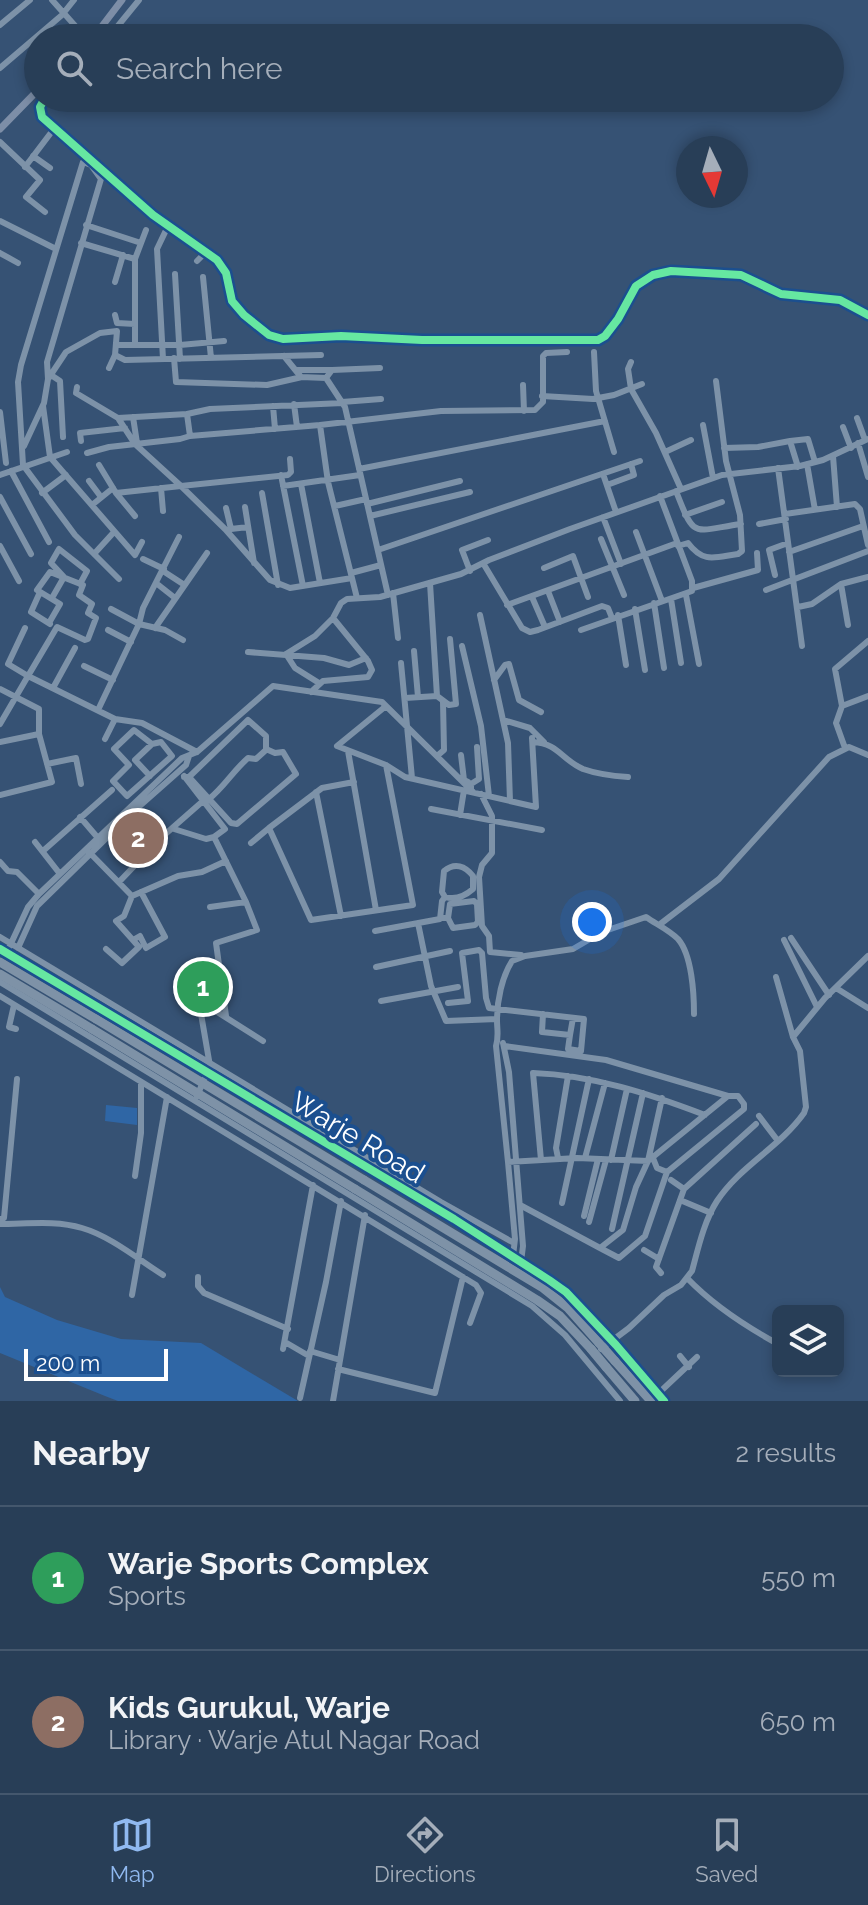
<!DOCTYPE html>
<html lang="en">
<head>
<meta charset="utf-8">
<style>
  body { margin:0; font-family:Raleway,sans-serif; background:#344961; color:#f1f3f6 }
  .controls { position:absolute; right:24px; bottom:24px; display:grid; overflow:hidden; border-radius:12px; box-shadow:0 4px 12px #0003 }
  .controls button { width:72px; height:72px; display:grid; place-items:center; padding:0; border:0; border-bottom:2px solid #44576d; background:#283e57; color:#f1f3f6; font:40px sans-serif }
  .compass { position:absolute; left:676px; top:136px; width:72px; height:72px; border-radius:50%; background:#283e57; box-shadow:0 4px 12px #0003; rotate:175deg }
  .scale { position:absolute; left:24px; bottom:20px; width:144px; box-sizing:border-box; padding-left:8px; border:4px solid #fff; border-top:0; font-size:22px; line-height:28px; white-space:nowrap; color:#fff; -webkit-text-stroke:6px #1b4f8f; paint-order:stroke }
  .you { position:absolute; left:592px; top:922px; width:28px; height:28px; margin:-20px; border:6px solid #fff; border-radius:50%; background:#1a73e8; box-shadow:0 0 0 12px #1a73e833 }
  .badge { display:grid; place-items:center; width:52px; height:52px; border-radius:50%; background:#90b9f0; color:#fff; font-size:26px; font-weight:700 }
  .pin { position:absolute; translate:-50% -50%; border:4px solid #fff; box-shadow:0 2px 8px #0006 }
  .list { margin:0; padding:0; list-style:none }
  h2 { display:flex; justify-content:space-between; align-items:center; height:104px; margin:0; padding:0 32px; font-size:34px }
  h2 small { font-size:26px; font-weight:400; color:#a5aeba }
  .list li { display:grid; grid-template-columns:52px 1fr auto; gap:24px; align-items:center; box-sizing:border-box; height:144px; padding:0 32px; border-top:2px solid #44576d }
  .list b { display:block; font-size:30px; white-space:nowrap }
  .list p { margin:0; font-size:26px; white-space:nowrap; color:#a5aeba }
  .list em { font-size:26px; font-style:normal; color:#a5aeba }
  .icon { flex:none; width:44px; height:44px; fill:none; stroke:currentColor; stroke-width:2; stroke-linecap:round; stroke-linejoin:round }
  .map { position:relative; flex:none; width:868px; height:1401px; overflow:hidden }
  .search { position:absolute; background:#283e57; box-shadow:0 4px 12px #0003; left:24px; right:24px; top:24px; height:88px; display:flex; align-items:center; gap:20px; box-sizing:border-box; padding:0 28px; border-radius:44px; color:#a5aeba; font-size:30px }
  .sheet { height:392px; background:#283e57 }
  nav { display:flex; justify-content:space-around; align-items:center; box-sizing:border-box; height:112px; border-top:2px solid #44576d; background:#283e57; font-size:22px; color:#a5aeba }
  nav a { display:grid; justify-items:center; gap:4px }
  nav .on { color:#90b9f0 }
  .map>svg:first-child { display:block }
  .green { fill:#2f66a5 }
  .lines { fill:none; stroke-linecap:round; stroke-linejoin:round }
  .minor { stroke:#7d92a8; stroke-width:6 }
  .major { stroke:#7d8ea7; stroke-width:7 }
  .highway { stroke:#7e92a7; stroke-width:9 }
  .highway-bridge { stroke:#7e92a7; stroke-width:9 }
  .cycleway-casing { stroke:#1b4f8f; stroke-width:13 }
  .cycleway { stroke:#66e7a1; stroke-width:8 }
  .labels { text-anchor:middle; stroke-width:8; stroke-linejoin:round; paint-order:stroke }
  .street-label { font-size:28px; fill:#fff; stroke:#1b4f8f }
</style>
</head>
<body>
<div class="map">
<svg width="868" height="1401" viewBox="0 0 868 1401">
  <rect width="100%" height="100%" fill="#365274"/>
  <path class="green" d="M 106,1105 L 137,1108 L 137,1125 L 105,1121 Z
    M 0,1287 L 5,1297 L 57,1320 L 121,1339 L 201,1343 L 298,1401 L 118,1401 L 105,1396 L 0,1353 Z"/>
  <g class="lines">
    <path class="minor" d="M 52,0 L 78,29 L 94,37
      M 0,25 L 30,0
      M 108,38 L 139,0
      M 0,68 L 62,15 L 74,0
      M 45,98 L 40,107 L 42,117 L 153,215 L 217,260 L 226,273 L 232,301 L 244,315 L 269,335 L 283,339 L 341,336 L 422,340 L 598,340 L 605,336 L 618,319 L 636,286 L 653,275 L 671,271 L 741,275 L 781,294 L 840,300 L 868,315
      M 0,142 L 40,180 L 26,197 L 45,212
      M 33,156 L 50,168
      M 25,167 L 50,134
      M 0,221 L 56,249
      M 86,225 L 141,243
      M 81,243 L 135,259 L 146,230
      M 0,253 L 18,263
      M 197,261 L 206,252
      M 175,274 L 180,359
      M 203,277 L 211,358
      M 115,282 L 123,255
      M 115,315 L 117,323 L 135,324
      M 116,345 L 180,345 L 224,341
      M 135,345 L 135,259
      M 594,352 L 596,391 L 614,452
      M 115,355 L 125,360 L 321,355
      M 284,356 L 301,377 L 326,378
      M 174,358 L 176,382 L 267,385 L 302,377
      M 163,359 L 157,249 L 168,226
      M 631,362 L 628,369 L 631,389 L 656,433 L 681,489
      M 296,370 L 332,370
      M 51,375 L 60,381 L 63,437
      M 326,378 L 345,407 L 388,595
      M 326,378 L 332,370 L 380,368
      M 48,379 L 47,362 L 101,179 L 91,165 L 83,162 L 21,365 L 18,382 L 23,465 L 75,535 L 119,579
      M 523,385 L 524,411
      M 77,387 L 76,393 L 118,418
      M 542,396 L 593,399 L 614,395 L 642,384
      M 342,402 L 381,399
      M 294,404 L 297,427
      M 43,406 L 50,457 L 135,555 L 142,542
      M 273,406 L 275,429
      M 0,412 L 6,463
      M 187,414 L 118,418 L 135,444 L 181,486 L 288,475 L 291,472 L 290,459
      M 133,417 L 137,443
      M 857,418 L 865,440
      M 320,425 L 328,482 L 357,598
      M 703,425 L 713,478
      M 843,427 L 851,448
      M 190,436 L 320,425 L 441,411 L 535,410 L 543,402 L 543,356 L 546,353 L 567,352
      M 81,441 L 80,433 L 125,428
      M 790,441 L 808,439 L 815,462
      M 858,443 L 868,477
      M 24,446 L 44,403 L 48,379 L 66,352 L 100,333 L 117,331 L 115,355 L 109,368
      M 724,448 L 758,447 L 790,441 L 798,467
      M 665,452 L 691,440
      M 87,453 L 109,447 L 180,439 L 190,436 L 187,414 L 210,409 L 343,403
      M 833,456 L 837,507
      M 807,464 L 815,510
      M 99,465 L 116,493 L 135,516
      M 778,468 L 802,646
      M 359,469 L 605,421
      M 11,471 L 49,542
      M 603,474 L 616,512
      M 0,475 L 67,452
      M 281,475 L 303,586
      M 89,481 L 101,497
      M 301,484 L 320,583
      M 607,485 L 634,475 L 631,464
      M 283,486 L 360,475
      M 161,488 L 163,511
      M 676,491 C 695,540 692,531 741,524
      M 42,493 L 66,475
      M 116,493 L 181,486 L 225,529 L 270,580 L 290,588 L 352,578
      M 262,493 L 278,585
      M 0,497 L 31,554
      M 367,504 L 460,481
      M 92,505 L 113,488
      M 335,506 L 366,499
      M 245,507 L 254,563
      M 226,508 L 231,529 L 248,527
      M 785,514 L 855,504 L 860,509 L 868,545
      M 685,515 L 722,502
      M 370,516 L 470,492
      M 603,517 L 621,564
      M 759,524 L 786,519
      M 636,532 L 662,601
      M 601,539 L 624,595
      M 0,546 L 19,581
      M 678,546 L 688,543 C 704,564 715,557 738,554 L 742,551 L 740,515 L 726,461 L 716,381
      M 378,550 L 640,461
      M 789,552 L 863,526
      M 94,554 L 114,532
      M 143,559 L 164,569
      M 483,563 L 522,628 L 530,632 L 538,630 L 602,606 L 608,608 L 612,618
      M 544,568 L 573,556 L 588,597
      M 163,571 L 183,584
      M 470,571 L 462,550 L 488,540
      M 351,573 L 381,565
      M 775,575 L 769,550 L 788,543
      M 156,583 L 175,598
      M 430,583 L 437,696 L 449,705 L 456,704 L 450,639
      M 841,584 L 848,625
      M 693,588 L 758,570 L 757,553
      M 766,590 L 868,551
      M 548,591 L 560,622
      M 40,592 L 31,612 L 50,624
      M 393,593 L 398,638
      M 686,595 L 699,664
      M 532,597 L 545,627
      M 52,598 L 64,577 L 51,563 L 59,549 L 87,571 L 80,584
      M 671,599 L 681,663
      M 654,603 L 664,668
      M 507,605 L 677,543
      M 798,607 L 812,604 L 841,584 L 868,577
      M 111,609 L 139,624 L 165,630 L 183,640
      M 635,609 L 645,670
      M 480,615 L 508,743 L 510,801
      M 618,615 L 626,665
      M 25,628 L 8,664 L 28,676 L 57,627 L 85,640 L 88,639 L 96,618 L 88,613 L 92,604 L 79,595 L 83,585 L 50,572 L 37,590 L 60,604 L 49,623
      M 155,628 L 207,553
      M 108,630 L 131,642
      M 581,630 L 692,591 L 692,581 L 660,496
      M 462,646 L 481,726 L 489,796
      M 414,651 L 418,697
      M 248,652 L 324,658 L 349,665 L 366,658
      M 286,654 L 315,636 L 333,618 L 341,603 L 347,599 L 380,597 L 461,574 L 489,560 L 570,529 L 722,475 L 800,466 L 823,460 L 868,439
      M 286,654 L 295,668 L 319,683
      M 401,663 L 412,778
      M 84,666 L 113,680
      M 494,680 L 505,665 L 509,664 L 519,700 L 541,712
      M 53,688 L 75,648
      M 0,689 L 39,709 L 39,734 L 52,782 L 0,795
      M 311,692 L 323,681 L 368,677 L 372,670 L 368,661 L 333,618
      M 405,698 L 437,696
      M 386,706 L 337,746 L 386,765 L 405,777 L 536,807 L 532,738
      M 842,706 L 868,696
      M 98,710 L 139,624 L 143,608 L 179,537
      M 503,720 L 530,728 L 544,742
      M 0,724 L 28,676 L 115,719 L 142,723 L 197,752
      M 134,730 L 152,744 L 161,742 L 172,756 L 127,796 L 113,781 L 129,765 L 114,749 Z
      M 105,739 L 115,719
      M 0,742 L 39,734
      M 533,742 C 558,743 562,760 583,769 C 597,774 613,776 628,777
      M 845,748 L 836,723 L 842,706 L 835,669 L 868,641
      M 348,751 L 376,910
      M 461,755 L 464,780 L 468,782
      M 437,756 L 444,750 L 443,702
      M 47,764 L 76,758 L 81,784
      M 150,776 L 135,760 L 152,744
      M 184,776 L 225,829 L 214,837 L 246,902
      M 184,777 L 189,777 L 231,823 L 237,824 L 296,774 L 283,752 L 275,753 L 266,749 L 266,736 L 248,720 L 189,777
      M 354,782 L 322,788 L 269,828 L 311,920 L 413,905 L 386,765
      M 471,790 L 471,784 L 479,779 L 477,747
      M 316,792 L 341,916
      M 481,794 L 492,816 L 492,853 L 482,865 L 479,877 L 482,926 L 489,936 L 490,952 L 521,955
      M 209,799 C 224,787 233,771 248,758 L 256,759 L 267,749
      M 431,809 L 542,830
      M 134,811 L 162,837 L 203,801
      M 460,815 L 464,790
      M 80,817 L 98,838
      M 174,829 L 206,839 L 214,837
      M 35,842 L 60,874
      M 251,843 L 269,828
      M 43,851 L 112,790
      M 88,851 L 132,896 L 178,876 L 202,872 L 226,861
      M 0,862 L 8,871 L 17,872 L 39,894
      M 119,882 L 162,837
      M 210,907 L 246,902 L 257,930 L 216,943 L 226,1016
      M 441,918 L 448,918 L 450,904 L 474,901 L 477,904 L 478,922 L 475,925 L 453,928 L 448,918
      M 418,923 L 431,986 L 446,1021 L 497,1019
      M 659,925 L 719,879 L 829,757 L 849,747 L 868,755
      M 375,931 L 440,919 L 442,901 L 445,897 L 442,892 L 444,871 C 455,862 465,866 473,876 L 473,889 C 465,896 455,900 445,897
      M 0,937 L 441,1202 L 514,1243
      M 791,938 L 829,995
      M 133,940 L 140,936 L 146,948 L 165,937 L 141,892
      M 784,940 L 817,1007
      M 18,948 L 37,906 L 134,811 L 186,765 L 189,756
      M 0,949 L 454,1219 L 549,1280 L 566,1292 L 616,1345 L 664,1401
      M 106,949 L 122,963 L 139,947 L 116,921 L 124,916 L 132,896
      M 7,952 L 28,907 L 39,894 L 182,758 L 197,752 L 273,686 L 382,702 L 473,792
      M 376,967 L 450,951
      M 0,982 L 532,1306 L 565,1335 L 620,1401
      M 836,988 L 868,1008
      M 0,996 L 476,1285 L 481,1293 L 470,1323
      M 381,1001 L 458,987
      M 448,1003 L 468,1001 L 462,953 L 479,950 L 482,953 L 486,998 L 489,1008 L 584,1019 L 581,1051 L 568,1049 L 570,1035
      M 14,1005 L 9,1027 L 16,1029
      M 543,1014 L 542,1032 L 570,1035 L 573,1018
      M 793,1037 L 825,998 L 868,956
      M 503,1043 L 509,1072 L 523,1246 L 521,1262
      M 505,1046 L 606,1060 L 728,1096 L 648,1161 L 577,1158 L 508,1162
      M 197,1096 L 210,1066 L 200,1008 L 203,1003 L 263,1041
      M 662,1098 L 648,1161 L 636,1187 L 623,1230 L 600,1248 L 619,1258 L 645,1236 L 667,1172 L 744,1109 L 744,1104 L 738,1096 L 728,1096
      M 759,1116 L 778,1141
      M 558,1158 L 556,1148 L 568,1076
      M 585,1158 L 605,1083
      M 653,1158 L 657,1168 L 667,1172
      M 541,1160 L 533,1073 C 593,1075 650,1094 705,1115
      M 611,1160 L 627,1089
      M 135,1176 L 141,1133 L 141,1082
      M 671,1180 L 684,1189
      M 680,1200 L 711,1213
      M 562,1203 L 589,1079
      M 520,1205 L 600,1248
      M 584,1216 L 598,1159
      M 0,1219 L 4,1218 L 17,1079
      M 589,1222 L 606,1160
      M 0,1224 C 27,1224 56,1220 82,1228 C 110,1236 138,1259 163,1275
      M 612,1229 L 643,1093
      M 644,1250 L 659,1259
      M 513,1256 L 515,1239 L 508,1162 L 496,1046 C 499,1036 497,1030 497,1020 C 497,1000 502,977 512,961 L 525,956 L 573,949 L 602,932 L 646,917 C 656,924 669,930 678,939 C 692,955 694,994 694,1014
      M 661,1273 L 656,1267 L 684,1189 L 756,1124
      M 198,1277 L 198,1286 L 204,1293 L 288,1329
      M 687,1278 C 713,1305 745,1326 778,1344
      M 132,1295 L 167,1097
      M 285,1342 L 309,1356
      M 283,1349 L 313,1185
      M 601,1349 L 629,1328 L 664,1295 L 681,1285 L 692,1271 C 698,1249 704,1221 717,1201 C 740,1166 780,1147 804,1113 L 806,1107 L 800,1051 L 793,1037 L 776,977
      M 310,1351 L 340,1360
      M 680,1356 L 689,1367
      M 338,1369 L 435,1393 L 463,1277
      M 662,1390 L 697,1357
      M 300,1398 L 326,1282 L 341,1201
      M 333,1401 L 365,1215"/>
    <path class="major" d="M 93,38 L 122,0
      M 0,129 L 38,90"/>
    <path class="highway" d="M 0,962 L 96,1019
      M 0,974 L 92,1029
      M 364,1180 L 543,1288 L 568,1308 L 599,1343
      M 355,1189 L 537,1300 L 560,1316 L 591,1349
      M 615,1361 L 651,1401
      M 606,1367 L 635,1401"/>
    <path class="highway-bridge" d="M 96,1019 L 364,1180
      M 92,1029 L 355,1189
      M 599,1343 L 615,1361
      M 591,1349 L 606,1367"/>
    <defs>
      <path id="cycleway" d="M 45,98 L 40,107 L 42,117 L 153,215 L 217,260 L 226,273 L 232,301 L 244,315 L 269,335 L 283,339 L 341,336 L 422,340 L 598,340 L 605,336 L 618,319 L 636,286 L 653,275 L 671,271 L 741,275 L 781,294 L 840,300 L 868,315
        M 0,949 L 454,1219 L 549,1280 L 566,1292 L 616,1345 L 664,1401"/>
    </defs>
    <use href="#cycleway" class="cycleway-casing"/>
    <use href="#cycleway" class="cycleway"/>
  </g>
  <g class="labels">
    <g class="street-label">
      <text transform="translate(358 1137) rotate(31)" y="10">Warje Road</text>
    </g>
  </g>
</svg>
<div class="controls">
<button><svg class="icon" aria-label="layers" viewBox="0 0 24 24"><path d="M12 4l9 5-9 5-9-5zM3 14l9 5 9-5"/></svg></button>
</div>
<svg class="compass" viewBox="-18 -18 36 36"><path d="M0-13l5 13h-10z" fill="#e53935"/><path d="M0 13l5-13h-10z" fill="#a5aeba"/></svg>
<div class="scale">200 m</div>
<div class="you"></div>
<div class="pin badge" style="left:203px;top:987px;background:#2e9e5b">1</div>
<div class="pin badge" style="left:138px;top:838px;background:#8d6e63">2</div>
<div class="search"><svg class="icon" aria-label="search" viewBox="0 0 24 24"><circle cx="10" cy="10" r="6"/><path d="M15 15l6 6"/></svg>Search here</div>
</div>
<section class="sheet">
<h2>Nearby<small>2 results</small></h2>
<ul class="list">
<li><span class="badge" style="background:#2e9e5b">1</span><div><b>Warje Sports Complex</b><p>Sports</p></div><em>550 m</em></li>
<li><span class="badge" style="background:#8d6e63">2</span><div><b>Kids Gurukul, Warje</b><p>Library · Warje Atul Nagar Road</p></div><em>650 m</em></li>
</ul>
</section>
<nav>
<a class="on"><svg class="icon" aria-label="map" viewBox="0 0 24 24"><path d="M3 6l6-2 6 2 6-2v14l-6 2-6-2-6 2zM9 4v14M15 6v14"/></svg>Map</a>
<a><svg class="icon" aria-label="directions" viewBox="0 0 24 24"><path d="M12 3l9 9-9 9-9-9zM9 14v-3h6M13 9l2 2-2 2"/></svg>Directions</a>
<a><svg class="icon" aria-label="saved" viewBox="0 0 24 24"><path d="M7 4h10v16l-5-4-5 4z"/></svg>Saved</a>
</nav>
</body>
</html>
